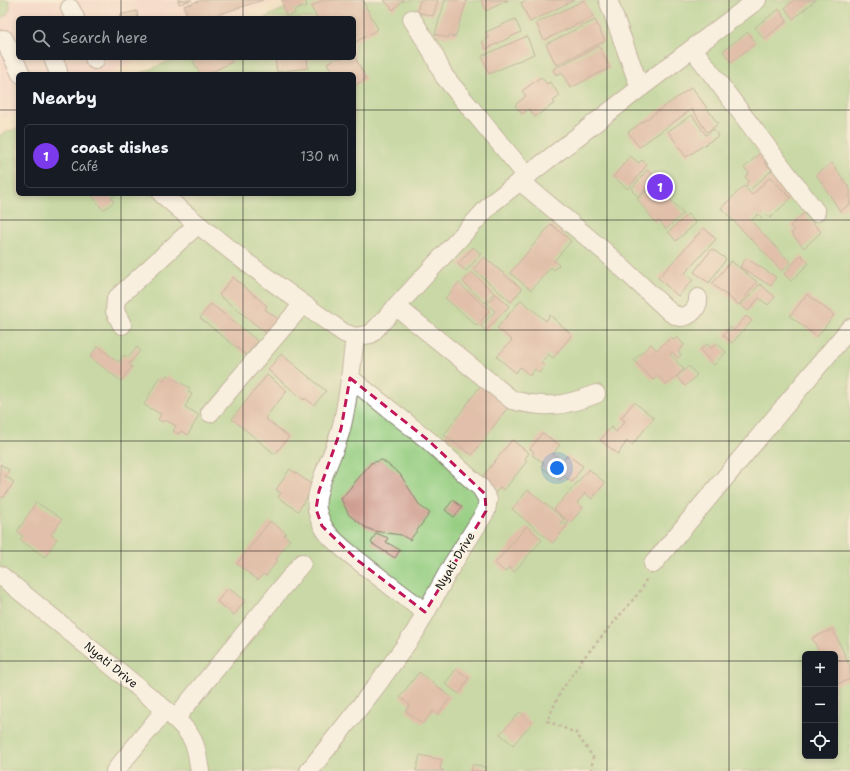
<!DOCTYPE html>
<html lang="en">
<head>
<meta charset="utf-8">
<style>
  body { margin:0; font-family:"Shantell Sans",sans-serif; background:#242831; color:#f1f3f6 }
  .controls { position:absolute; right:12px; bottom:12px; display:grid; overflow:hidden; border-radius:6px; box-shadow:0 2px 6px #0003 }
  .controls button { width:36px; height:36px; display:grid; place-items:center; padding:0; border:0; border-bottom:1px solid #363941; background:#171b24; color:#f1f3f6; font:20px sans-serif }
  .you { position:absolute; left:557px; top:468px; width:14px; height:14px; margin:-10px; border:3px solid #fff; border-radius:50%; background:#1a73e8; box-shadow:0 0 0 6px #1a73e833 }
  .badge { display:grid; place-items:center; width:26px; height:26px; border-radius:50%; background:#7c3aed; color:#fff; font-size:13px; font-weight:700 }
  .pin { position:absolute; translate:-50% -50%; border:2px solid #fff; box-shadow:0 1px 4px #0006 }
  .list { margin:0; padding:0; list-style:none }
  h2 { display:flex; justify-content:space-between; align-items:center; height:52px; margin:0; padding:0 16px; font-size:17px }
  h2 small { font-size:13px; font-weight:400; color:#9ea1a6 }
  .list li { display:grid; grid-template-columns:26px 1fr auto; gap:12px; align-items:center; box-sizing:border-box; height:64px; margin:0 8px 8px; padding:0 8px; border:1px solid #363941; border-radius:6px }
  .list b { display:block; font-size:15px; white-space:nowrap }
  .list p { margin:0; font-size:13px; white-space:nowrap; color:#9ea1a6 }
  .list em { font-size:13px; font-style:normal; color:#9ea1a6 }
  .icon { flex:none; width:22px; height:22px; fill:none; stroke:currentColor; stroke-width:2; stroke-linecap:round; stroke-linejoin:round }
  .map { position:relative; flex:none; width:850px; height:771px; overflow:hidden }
  .search { position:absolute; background:#171b24; box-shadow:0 2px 6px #0003; left:16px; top:16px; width:340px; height:44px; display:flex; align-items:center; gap:10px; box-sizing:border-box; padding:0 14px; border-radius:6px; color:#9ea1a6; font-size:15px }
  .panel { position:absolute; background:#171b24; box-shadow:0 2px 6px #0003; left:16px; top:72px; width:340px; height:124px; border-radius:6px }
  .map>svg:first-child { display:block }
  .built { fill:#f7d0cd }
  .green { fill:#94cd81; stroke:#58744e; fill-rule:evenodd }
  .building { fill:#cb968a }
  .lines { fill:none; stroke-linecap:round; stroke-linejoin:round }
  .minor-casing { stroke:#887f70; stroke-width:20 }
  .path { stroke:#887f70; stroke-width:2.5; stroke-dasharray:3 3; stroke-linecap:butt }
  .minor { stroke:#fff; stroke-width:18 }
  .marked { fill:none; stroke:#c2185b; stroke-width:3; stroke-dasharray:8 5; stroke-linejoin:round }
  .grid { fill:none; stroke:#1c1c1c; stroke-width:1; stroke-opacity:0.55 }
  .labels { text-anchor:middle; stroke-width:3.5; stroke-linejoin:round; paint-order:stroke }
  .street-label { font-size:12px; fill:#1c1c1c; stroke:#fcf5e5 }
</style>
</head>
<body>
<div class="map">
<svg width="850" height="771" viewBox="0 0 850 771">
  <rect width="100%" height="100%" fill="#fcf5e5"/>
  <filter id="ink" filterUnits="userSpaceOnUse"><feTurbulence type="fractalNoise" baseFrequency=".025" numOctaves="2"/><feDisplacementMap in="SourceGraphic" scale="8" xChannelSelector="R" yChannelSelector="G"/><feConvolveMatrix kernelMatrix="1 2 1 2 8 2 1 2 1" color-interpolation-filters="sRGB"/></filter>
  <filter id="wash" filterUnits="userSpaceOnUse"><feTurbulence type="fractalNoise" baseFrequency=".012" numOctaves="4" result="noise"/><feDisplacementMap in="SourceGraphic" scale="16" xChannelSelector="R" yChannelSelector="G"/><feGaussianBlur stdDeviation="0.9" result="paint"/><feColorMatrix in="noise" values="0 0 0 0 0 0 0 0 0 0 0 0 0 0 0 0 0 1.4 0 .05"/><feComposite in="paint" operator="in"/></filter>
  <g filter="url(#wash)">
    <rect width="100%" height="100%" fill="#f4e2c5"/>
    <path class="built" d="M 0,0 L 278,0 L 234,18 L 18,18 L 18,58 L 142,58 L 107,74 L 18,74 L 18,113 L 0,119 Z"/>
    <path class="green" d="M 0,0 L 9,0 C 12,9 9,15 0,18 Z
      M 303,0 L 850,0 L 850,771 L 0,771 L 0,135 L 18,128 L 18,194 L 354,194 L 354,74 L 140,74 L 176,58 L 354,58 L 354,18 L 264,18 ZM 805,654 L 835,654 L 835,756 L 805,756 Z"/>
    <g id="blocks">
      <path class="building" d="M 178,0 L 192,0 L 179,4 Z
        M 202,0 L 263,0 L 210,17 L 209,14 L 195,18 L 188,18 L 184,6 Z
        M 282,0 L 305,0 L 307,6 L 294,10 L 295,14 L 286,16 Z
        M 323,0 L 362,0 L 378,29 L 354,43 L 354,18 L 317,18 L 311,7 Z
        M 384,0 L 404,0 L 393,10 Z
        M 420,0 L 438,0 L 433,16 L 417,12 Z
        M 445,0 L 467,0 L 455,37 L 449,35 L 448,38 L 435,34 Z
        M 481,0 L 508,0 L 486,11 Z
        M 527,0 L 574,0 L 530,22 L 521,3 Z
        M 585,0 L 593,17 L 544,40 L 536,23 Z
        M 794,0 L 816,0 L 793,19 L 785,8 Z
        M 779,9 L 787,21 L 764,39 L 755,27 Z
        M 137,11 L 138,18 L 120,18 L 119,15 Z
        M 515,19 L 521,32 L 486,49 L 482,41 L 489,38 L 486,32 Z
        M 595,20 L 605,41 L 556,65 L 546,44 Z
        M 748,32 L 756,43 L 731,62 L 723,51 Z
        M 527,36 L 534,54 L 489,74 L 482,56 Z
        M 599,46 L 610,68 L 570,88 L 562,72 L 556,75 L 553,69 Z
        M 354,55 L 366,79 L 356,85 L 354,84 L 354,74 L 333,74 L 327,63 L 336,58 L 354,58 Z
        M 192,58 L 230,58 L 232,62 L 208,74 L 200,74 Z
        M 275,58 L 307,58 L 308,68 L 277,72 Z
        M 541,77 L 547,84 L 550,82 L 560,96 L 553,101 L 555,103 L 535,117 L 529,109 L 522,114 L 515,105 L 526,96 L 522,91 Z
        M 692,87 L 718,124 L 707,132 L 692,109 L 639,147 L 628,132 Z
        M 692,115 L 706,135 L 714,129 L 718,136 L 686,157 L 668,131 Z
        M 762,151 L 768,158 L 764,162 L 772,170 L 751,189 L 746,184 L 749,181 L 745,177 L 749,173 L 744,168 Z
        M 630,156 L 639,163 L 642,160 L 647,165 L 628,189 L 613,177 Z
        M 832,163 L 850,189 L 850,204 L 840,211 L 816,174 Z
        M 647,170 L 654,176 L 649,182 L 651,183 L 639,197 L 632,191 L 633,189 L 632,188 Z
        M 770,177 L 791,198 L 770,218 L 766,214 L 762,218 L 758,214 L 751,221 L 791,263 L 782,271 L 721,208 L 744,186 L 752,195 Z
        M 656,183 L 683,214 L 666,229 L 659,220 L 656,223 L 637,199 Z
        M 91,194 L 116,194 L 111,198 L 114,202 L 103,210 Z
        M 804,213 L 821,232 L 804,248 L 791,233 L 795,230 L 790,226 Z
        M 688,214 L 696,223 L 676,241 L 668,232 Z
        M 551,224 L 571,241 L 554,261 L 559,265 L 554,270 L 551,267 L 531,290 L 510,273 Z
        M 704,228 L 716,239 L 685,273 L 693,280 L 678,296 L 658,278 Z
        M 473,247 L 481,254 L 466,271 L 458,264 Z
        M 712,249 L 726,259 L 709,283 L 694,272 Z
        M 801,255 L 809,263 L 791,281 L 784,274 Z
        M 484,257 L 522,289 L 511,302 L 473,269 Z
        M 746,258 L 776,277 L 771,286 L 740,267 Z
        M 731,261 L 757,282 L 739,305 L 712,284 Z
        M 472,272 L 494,293 L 485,303 L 463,282 Z
        M 233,277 L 267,306 L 265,309 L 278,319 L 266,333 L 219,295 Z
        M 459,283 L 490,311 L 477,326 L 445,298 Z
        M 760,284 L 775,297 L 768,305 L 759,298 L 748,311 L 741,305 Z
        M 496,294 L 509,306 L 486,331 L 481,326 L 495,311 L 487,304 Z
        M 807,294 L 834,315 L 817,337 L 790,316 Z
        M 521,300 L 546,321 L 550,315 L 572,335 L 553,358 L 548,354 L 541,363 L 545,366 L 539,373 L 535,369 L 530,376 L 520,367 L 516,373 L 497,357 L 512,340 L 497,328 Z
        M 211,304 L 258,341 L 246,355 L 200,318 Z
        M 746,316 L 752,321 L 732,343 L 723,335 L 730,327 L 734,330 Z
        M 671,337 L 674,340 L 677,337 L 684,345 L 678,351 L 681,355 L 678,358 L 672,352 L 670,354 L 684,369 L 666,385 L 658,376 L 653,380 L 634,360 L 651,344 L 657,350 Z
        M 717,343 L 726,352 L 714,365 L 700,350 L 707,344 L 711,348 Z
        M 98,346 L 118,362 L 124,355 L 128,358 L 137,347 L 140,351 L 129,364 L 132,367 L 121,381 L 90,357 Z
        M 281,354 L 326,391 L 314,405 L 305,398 L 304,400 L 268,370 Z
        M 689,366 L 697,375 L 685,386 L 677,377 Z
        M 167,375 L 190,388 L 188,392 L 192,394 L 185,407 L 199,415 L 188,435 L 181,431 L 179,434 L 173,431 L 176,426 L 165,420 L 163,422 L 158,420 L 161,414 L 144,405 L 159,377 L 164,380 Z
        M 267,375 L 287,391 L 265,418 L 289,437 L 275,454 L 232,419 Z
        M 481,385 L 509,406 L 472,455 L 444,435 Z
        M 634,402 L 654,418 L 632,445 L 627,441 L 618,454 L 600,440 L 611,427 L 616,432 L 625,421 L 621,418 Z
        M 542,433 L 560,445 L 553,454 L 563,461 L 567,455 L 583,466 L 572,482 L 564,476 L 560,480 L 541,467 L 544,463 L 532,455 L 534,452 L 530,449 Z
        M 512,440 L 529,453 L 525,459 L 527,461 L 504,490 L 500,487 L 494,495 L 478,482 Z
        M 382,460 L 400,474 L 420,506 L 430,513 L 410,540 L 401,535 L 374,531 L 365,527 L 349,515 L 341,499 L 371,463 Z
        M 0,464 L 9,470 L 5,476 L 14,482 L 3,498 L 0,496 Z
        M 290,469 L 314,486 L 298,511 L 278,497 L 281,493 L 276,490 Z
        M 589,469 L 605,483 L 592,499 L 585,493 L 577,503 L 583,508 L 570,523 L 554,509 Z
        M 528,490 L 564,519 L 560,523 L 562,525 L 565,522 L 568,524 L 553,543 L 512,509 Z
        M 453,500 L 462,507 L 454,517 L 445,510 Z
        M 36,502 L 62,519 L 51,535 L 57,539 L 45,557 L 20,540 L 23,536 L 17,532 Z
        M 270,521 L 286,533 L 284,535 L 290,540 L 276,559 L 278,560 L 266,576 L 263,574 L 258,580 L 237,564 Z
        M 527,526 L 542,540 L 514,572 L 509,567 L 505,572 L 495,563 Z
        M 376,533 L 388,538 L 386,542 L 400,550 L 395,558 L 371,543 Z
        M 228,588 L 245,601 L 234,615 L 217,602 Z
        M 833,629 L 850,667 L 850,679 L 835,685 L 835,654 L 820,654 L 812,638 Z
        M 456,669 L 469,678 L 459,694 L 445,684 Z
        M 419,672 L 451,697 L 438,715 L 433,711 L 423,724 L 406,711 L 410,705 L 400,697 Z
        M 520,712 L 532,723 L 513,745 L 500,734 Z
        M 420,755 L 442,760 L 440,769 L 444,771 L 416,771 Z
        M 473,764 L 487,768 L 486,771 L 471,771 Z"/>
    </g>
  </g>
  <g filter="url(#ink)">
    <use href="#blocks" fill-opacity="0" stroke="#887f70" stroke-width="1"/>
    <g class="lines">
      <defs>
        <path id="minor" d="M 608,0 L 640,88
          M 70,8 L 75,18
          M 412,19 L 432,51 L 444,76 L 527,176
          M 4,39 L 21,74
          M 693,49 L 816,212
          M 53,58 L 58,71
          M 94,58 L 95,60
          M 520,181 L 604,251 L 671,313 C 673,314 677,316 680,317 C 690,317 699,308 698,298
          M 162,194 C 220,245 282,289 344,333 L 355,337 L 371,334 L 492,203 L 640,88 L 757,0
          M 397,307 L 512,400 C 546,409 565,406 596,394
          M 122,325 L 115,311 L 116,299 L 197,225
          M 355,337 C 351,367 349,399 341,429 C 336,451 313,489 317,510 C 318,514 320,520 322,524 C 326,534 336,542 344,549 C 370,571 398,591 425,612
          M 210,413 L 303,304
          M 653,564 L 850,328
          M 0,575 L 155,701 C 168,712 190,729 195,746 C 198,754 198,763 200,771
          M 175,719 L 302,563
          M 115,771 L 165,710
          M 309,771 L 374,689 L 415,632 L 452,565 L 486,511 L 488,500 L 481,488 L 428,440 L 350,378"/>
      </defs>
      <use href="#minor" class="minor-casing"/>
      <path class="path" d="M 591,771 L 593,757 L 576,733 L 547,721 L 560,693 L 581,661 L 642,589 L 647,577"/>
      <use href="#minor" class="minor"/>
    </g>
  </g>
  <path d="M0 0H850V771H0ZM 350,378 L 428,440 L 485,494 L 486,511 L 425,612 L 356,559 L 322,526 L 316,509 L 319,491 L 341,429 Z" fill="#f4e2c5" fill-opacity=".55" fill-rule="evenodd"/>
  <path class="marked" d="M 350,378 L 428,440 L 485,494 L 486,511 L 425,612 L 356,559 L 322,526 L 316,509 L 319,491 L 341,429 Z"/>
  <path class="grid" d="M 121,0 L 121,18M 243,0 L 243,18M 364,0 L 364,771M 486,0 L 486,771M 607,0 L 607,771M 729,0 L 729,771M 121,58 L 121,74M 243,58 L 243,74M 0,110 L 18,110M 354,110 L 850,110M 121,194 L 121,771M 243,194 L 243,771M 0,220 L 850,220M 0,330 L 850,330M 0,441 L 850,441M 0,551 L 850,551M 0,661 L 805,661M 835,661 L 850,661"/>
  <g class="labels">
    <g class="street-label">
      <text transform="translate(455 561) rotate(-59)" y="4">Nyati Drive</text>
      <text transform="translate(111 665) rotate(39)" y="4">Nyati Drive</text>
    </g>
  </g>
</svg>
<div class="controls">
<button>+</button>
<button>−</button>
<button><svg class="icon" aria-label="locate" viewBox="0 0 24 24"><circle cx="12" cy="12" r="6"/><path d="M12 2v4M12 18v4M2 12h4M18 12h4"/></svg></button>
</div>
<div class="you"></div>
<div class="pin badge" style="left:660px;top:187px">1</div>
<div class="search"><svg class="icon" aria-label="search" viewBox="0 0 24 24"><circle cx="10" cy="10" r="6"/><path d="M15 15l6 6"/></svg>Search here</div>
<section class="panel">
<h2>Nearby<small></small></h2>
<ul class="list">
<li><span class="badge">1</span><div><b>coast dishes</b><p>Café</p></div><em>130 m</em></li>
</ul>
</section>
</div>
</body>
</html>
